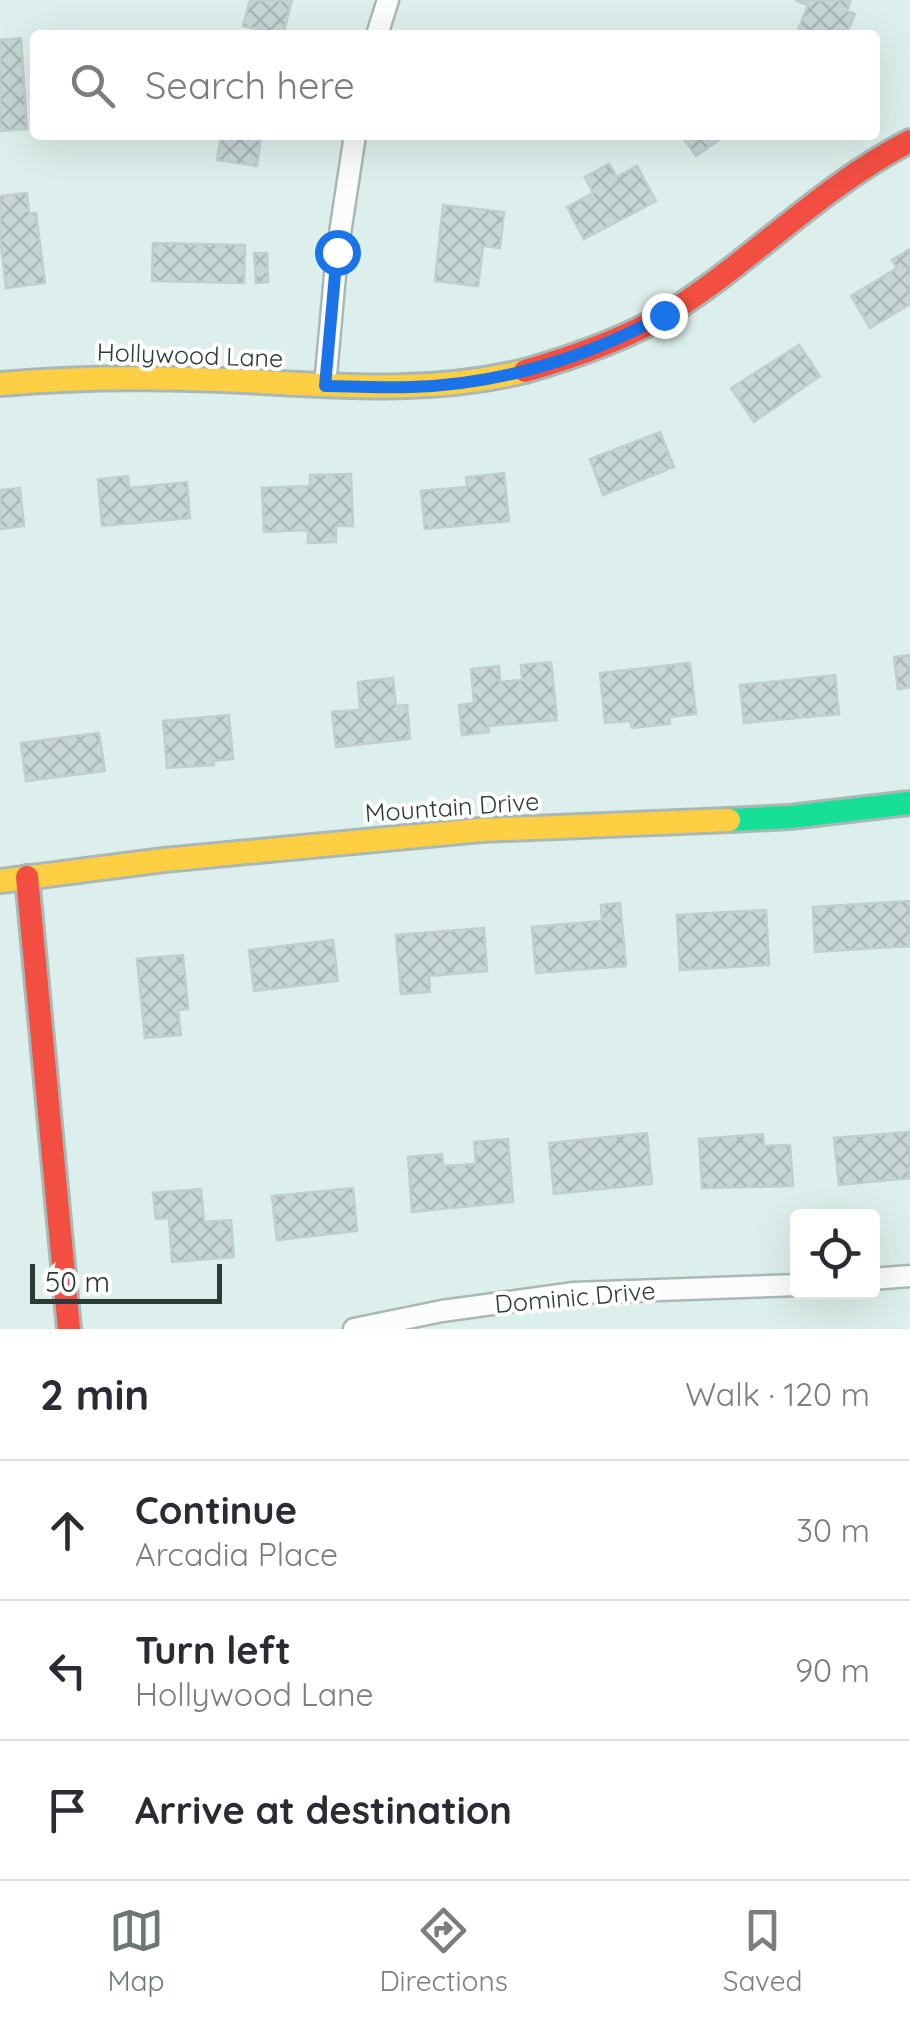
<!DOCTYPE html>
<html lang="en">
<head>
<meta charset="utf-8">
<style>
  body { margin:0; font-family:Quicksand,sans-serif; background:#f2f2f3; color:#2b2b33 }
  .controls { position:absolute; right:30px; bottom:30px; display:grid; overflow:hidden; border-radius:10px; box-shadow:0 10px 40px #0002 }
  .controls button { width:90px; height:90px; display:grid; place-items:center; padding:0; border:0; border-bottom:2px solid #e1e1e2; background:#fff; color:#2b2b33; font:50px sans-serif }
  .scale { position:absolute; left:30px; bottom:25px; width:192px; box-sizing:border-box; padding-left:10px; border:5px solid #2c3937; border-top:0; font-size:28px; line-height:35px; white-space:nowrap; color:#2c3937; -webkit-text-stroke:8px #fff; paint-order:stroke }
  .stop { position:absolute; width:30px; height:30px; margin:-22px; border:8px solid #1a73e8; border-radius:50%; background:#fff }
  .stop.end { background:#1a73e8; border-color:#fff; box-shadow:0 2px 10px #0008 }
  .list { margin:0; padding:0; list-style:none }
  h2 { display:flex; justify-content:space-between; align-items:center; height:130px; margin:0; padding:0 40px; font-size:42px }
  h2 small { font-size:32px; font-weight:400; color:#7c7c81 }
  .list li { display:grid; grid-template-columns:65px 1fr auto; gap:30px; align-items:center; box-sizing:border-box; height:140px; padding:0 40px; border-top:2px solid #e1e1e2 }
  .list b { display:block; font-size:38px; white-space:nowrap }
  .list p { margin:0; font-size:32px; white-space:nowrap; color:#7c7c81 }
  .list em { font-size:32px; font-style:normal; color:#7c7c81 }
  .icon { flex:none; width:55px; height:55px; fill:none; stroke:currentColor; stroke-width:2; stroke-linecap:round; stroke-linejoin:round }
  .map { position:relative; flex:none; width:910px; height:1329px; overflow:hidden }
  .search { position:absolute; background:#fff; box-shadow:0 10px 40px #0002; left:30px; right:30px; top:30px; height:110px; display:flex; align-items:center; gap:25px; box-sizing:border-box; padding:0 35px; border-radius:10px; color:#7c7c81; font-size:38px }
  .sheet { height:550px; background:#fff }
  nav { display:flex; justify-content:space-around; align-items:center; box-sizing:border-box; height:140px; border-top:2px solid #e1e1e2; background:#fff; font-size:28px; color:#7c7c81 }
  nav a { display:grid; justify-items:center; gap:5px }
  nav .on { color:#6a7976 }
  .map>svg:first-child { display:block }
  .building { fill:url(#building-cross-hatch); stroke:#c0cfce; stroke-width:2.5 }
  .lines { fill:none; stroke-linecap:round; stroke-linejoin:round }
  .street-casing { stroke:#aab8b5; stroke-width:25 }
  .fast-casing { stroke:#aab8b5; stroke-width:28 }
  .slow-casing { stroke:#aab8b5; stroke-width:28 }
  .jam-casing { stroke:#aab8b5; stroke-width:28 }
  .street { stroke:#fafdfc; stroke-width:20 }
  .fast { stroke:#16e098; stroke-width:22 }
  .slow { stroke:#ffcf43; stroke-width:22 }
  .jam { stroke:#f24e42; stroke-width:22 }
  .route { stroke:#1a73e8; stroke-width:12 }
  .labels { text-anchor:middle; stroke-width:8; stroke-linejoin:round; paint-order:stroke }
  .street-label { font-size:25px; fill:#2c3937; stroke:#fff }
</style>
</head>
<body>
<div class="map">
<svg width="910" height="1329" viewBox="0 0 910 1329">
  <defs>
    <pattern id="building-cross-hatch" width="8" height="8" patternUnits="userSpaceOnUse" patternTransform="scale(2.5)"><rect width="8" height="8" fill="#c7d5d5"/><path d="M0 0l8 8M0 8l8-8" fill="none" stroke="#abb8b7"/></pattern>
  </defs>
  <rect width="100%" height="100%" fill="#ddefec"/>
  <path class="building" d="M 250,0 L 292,0 L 283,35 L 243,26 Z
    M 795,0 L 851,0 L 847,11 L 855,14 L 846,35 L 810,35 L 798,30 L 808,5 Z
    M 21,38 L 27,129 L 0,131 L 0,40 Z
    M 221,135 L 261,135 L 257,166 L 217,160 Z
    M 681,135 L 726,135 L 696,156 Z
    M 609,164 L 617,177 L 637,166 L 656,201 L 584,239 L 567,207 L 593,193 L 585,177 Z
    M 27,193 L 29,213 L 36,213 L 45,283 L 6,288 L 0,236 L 0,196 Z
    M 443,205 L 504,212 L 500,248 L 483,246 L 478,286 L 435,281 Z
    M 153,243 L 245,245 L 244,283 L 152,281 Z
    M 910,249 L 910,304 L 870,328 L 851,296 L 897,268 L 892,260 Z
    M 254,253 L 267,253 L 268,282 L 256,283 Z
    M 799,345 L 820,376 L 754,422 L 731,388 Z
    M 660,432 L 674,467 L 603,495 L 590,459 Z
    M 504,473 L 509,521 L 425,529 L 421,491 L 467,487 L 466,477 Z
    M 351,474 L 353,526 L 336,526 L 336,542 L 308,543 L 308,530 L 264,532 L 262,488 L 310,486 L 310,475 Z
    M 128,476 L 129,488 L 187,482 L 190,518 L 102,526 L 98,479 Z
    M 20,488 L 24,526 L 0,529 L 0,490 Z
    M 910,655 L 910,687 L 898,689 L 894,657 Z
    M 551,662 L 557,720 L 488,726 L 489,732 L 462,735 L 459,705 L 474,703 L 471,669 L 499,666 L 500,682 L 522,680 L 521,665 Z
    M 690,663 L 696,714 L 669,717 L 670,724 L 632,728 L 630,721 L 605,723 L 600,673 Z
    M 835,675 L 839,714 L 744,723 L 740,685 Z
    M 393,678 L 396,706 L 407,705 L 410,739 L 336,747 L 332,712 L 360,710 L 358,682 Z
    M 229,715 L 233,759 L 213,761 L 214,765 L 167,768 L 163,721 Z
    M 99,733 L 105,771 L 26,781 L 21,743 Z
    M 910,901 L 910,946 L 815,952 L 813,907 Z
    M 620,903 L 626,966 L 536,973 L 532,927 L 602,921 L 601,905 Z
    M 766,910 L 769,965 L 680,970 L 677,915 Z
    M 484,928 L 487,971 L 429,976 L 430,992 L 401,994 L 396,935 Z
    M 333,940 L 338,981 L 254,991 L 249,950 Z
    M 183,955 L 188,1009 L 178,1010 L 181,1035 L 145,1038 L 137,959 Z
    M 910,1132 L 909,1178 L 839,1185 L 834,1138 Z
    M 647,1133 L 652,1184 L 554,1194 L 549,1143 Z
    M 763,1134 L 764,1146 L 790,1145 L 793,1186 L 702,1188 L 699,1139 Z
    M 508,1139 L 513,1202 L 412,1212 L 408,1157 L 442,1154 L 443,1166 L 476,1164 L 474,1142 Z
    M 353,1188 L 357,1231 L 277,1240 L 272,1196 Z
    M 201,1189 L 204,1222 L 231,1220 L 234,1257 L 172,1262 L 169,1218 L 156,1219 L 153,1193 Z"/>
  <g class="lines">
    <defs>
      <path id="street" d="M 377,35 L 388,0
        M 325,386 L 337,253 L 355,135
        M 872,1279 L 910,1276
        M 354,1329 L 442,1311 L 574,1293 L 798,1285"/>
      <path id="fast" d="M 729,820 L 790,817 L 910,803"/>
      <path id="slow" d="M 0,384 C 81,377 163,377 244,381 C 340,386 431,394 525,371
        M 0,881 L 164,860 L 481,830 L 729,820"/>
      <path id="jam" d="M 525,371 C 574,357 623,340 667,314 C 753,261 817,189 910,141
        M 27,877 L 69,1329"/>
    </defs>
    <use href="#street" class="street-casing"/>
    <use href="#fast" class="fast-casing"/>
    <use href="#slow" class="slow-casing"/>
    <use href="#jam" class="jam-casing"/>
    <use href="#street" class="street"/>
    <use href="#fast" class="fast"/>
    <use href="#slow" class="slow"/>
    <use href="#jam" class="jam"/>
  </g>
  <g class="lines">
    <path class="route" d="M 337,252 L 325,386 C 353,386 382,388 411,387 C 498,385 587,358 664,315"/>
  </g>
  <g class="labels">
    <g class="street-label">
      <text transform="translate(190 355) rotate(2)" y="9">Hollywood Lane</text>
      <text transform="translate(452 807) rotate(-4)" y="9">Mountain Drive</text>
      <text transform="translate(575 1297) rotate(-5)" y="9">Dominic Drive</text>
    </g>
  </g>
</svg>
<div class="controls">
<button><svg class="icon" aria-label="locate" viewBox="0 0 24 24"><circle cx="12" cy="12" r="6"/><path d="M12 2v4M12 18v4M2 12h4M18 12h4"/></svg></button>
</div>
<div class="scale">50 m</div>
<div class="stop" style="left:337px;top:252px"></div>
<div class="stop end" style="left:664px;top:315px"></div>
<div class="search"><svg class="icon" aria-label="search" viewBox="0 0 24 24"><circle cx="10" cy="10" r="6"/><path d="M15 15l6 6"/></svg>Search here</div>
</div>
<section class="sheet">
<h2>2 min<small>Walk · 120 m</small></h2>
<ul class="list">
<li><svg class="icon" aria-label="ahead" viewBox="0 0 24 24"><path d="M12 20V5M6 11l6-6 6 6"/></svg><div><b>Continue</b><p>Arcadia Place</p></div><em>30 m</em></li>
<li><svg class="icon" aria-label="left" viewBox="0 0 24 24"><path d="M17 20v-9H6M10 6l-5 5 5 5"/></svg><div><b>Turn left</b><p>Hollywood Lane</p></div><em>90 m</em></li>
<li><svg class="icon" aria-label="arrive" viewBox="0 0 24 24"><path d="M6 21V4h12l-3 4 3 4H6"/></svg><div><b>Arrive at destination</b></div></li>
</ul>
</section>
<nav>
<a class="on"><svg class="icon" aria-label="map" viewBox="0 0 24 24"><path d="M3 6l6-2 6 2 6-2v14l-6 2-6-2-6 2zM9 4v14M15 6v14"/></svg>Map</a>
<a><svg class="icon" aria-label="directions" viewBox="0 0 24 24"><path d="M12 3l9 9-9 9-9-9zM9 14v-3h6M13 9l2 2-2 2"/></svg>Directions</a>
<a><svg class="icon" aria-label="saved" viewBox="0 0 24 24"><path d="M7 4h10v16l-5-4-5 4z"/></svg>Saved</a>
</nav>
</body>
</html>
